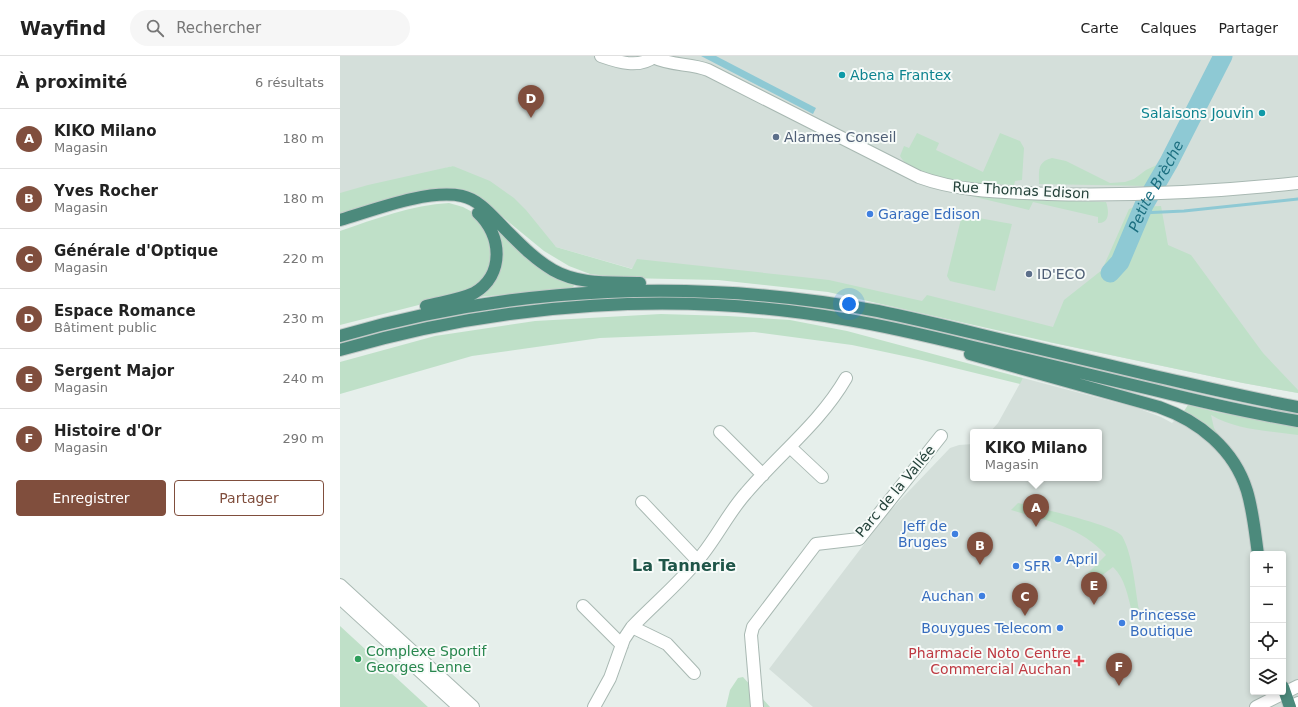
<!DOCTYPE html>
<html lang="fr">
<head>
<meta charset="utf-8">
<style>
  body { margin:0; font-family:"DejaVu Sans",sans-serif; background:#f6f6f6; color:#222 }
  .controls { position:absolute; right:12px; bottom:12px; display:grid; overflow:hidden; border-radius:4px; box-shadow:0 2px 6px #0003 }
  .controls button { width:36px; height:36px; display:grid; place-items:center; padding:0; border:0; border-bottom:1px solid #e0e0e0; background:#fff; color:#222; font:20px sans-serif }
  .you { position:absolute; left:509px; top:248px; width:14px; height:14px; margin:-10px; border:3px solid #fff; border-radius:50%; background:#1a73e8; box-shadow:0 0 0 6px #1a73e833 }
  .badge { display:grid; place-items:center; width:26px; height:26px; border-radius:50%; background:#804e3d; color:#fff; font-size:13px; font-weight:700 }
  .pin { position:absolute; translate:-50% -33px; filter:drop-shadow(0 1px 2px #0008) }
  .pin::after { content:''; position:absolute; top:21px; width:14px; height:12px; background:inherit; clip-path:polygon(0 0,100% 0,50% 100%) }
  .popup { position:absolute; left:630px; top:373px; width:132px; height:52px; box-sizing:border-box; display:grid; place-content:center; border-radius:4px; background:#fff; filter:drop-shadow(0 1px 3px #0005); font-size:13px; white-space:nowrap; color:#767676 }
  .popup b { font-size:15px; color:#222 }
  .popup::after { content:''; position:absolute; left:50%; top:100%; margin-left:-8px; border:8px solid transparent; border-top-color:#fff }
  .list { margin:0; padding:0; list-style:none }
  h2 { display:flex; justify-content:space-between; align-items:center; height:52px; margin:0; padding:0 16px; font-size:17px }
  h2 small { font-size:13px; font-weight:400; color:#767676 }
  .list li { display:grid; grid-template-columns:26px 1fr auto; gap:12px; align-items:center; box-sizing:border-box; height:60px; padding:0 16px; border-top:1px solid #e0e0e0 }
  .list b { display:block; font-size:15px; white-space:nowrap }
  .list p { margin:0; font-size:13px; white-space:nowrap; color:#767676 }
  .list em { font-size:13px; font-style:normal; color:#767676 }
  .actions { display:flex; gap:8px; padding:12px 16px }
  .actions a { flex:1; padding:9px 0; border:1px solid #804e3d; border-radius:4px; text-align:center; font-size:14px; color:#804e3d }
  .actions .main { background:#804e3d; color:#fff }
  .icon { flex:none; width:22px; height:22px; fill:none; stroke:currentColor; stroke-width:2; stroke-linecap:round; stroke-linejoin:round }
  .map { position:relative; flex:none; width:958px; height:651px; overflow:hidden }
  header { display:flex; align-items:center; gap:24px; box-sizing:border-box; height:56px; padding:0 20px; background:#fff; border-bottom:1px solid #e0e0e0 }
  header strong { font-size:19px }
  nav { display:flex; gap:22px; margin-inline-start:auto; font-size:14px }
  .search { width:280px; height:36px; background:#f6f6f6; display:flex; align-items:center; gap:10px; box-sizing:border-box; padding:0 14px; border-radius:22px; color:#767676; font-size:15px }
  main { display:flex }
  aside { flex:1; background:#fff }
  .map>svg:first-child { display:block }
  .built { fill:#d4dfda; fill-rule:evenodd }
  .green { fill:#bfe0c8 }
  .water { fill:#8ec9d4 }
  .lines { fill:none; stroke-linecap:round; stroke-linejoin:round }
  .stream { stroke:#8ec9d4; stroke-width:3 }
  .river { stroke:#8ec9d4; stroke-width:19 }
  .minor-casing { stroke:#a8b8b2; stroke-width:14 }
  .tertiary-casing { stroke:#a8b8b2; stroke-width:14 }
  .trunk-casing { stroke:#c2cac8; stroke-width:14 }
  .minor { stroke:#fff; stroke-width:12 }
  .tertiary { stroke:#fff; stroke-width:12 }
  .trunk { stroke:#4c8a7c; stroke-width:12 }
  .culture-dot { fill:#0f9aa8; stroke:#f7fbf9; stroke-width:1.5 }
  .service-dot { fill:#5c6f8a; stroke:#f7fbf9; stroke-width:1.5 }
  .shop-dot { fill:#3f7fe0; stroke:#f7fbf9; stroke-width:1.5 }
  .leisure-dot { fill:#2e9e5b; stroke:#f7fbf9; stroke-width:1.5 }
  .health-dot { fill:#e0444e; stroke:#f7fbf9; stroke-width:1.5 }
  .labels { text-anchor:middle; stroke-width:4; stroke-linejoin:round; paint-order:stroke }
  .culture-label { font-size:14px; fill:#0d838f; stroke:#f7fbf9; text-anchor:start }
  .service-label { font-size:14px; fill:#4e5e75; stroke:#f7fbf9; text-anchor:start }
  .street-label { font-size:14px; fill:#24423a; stroke:#f7fbf9 }
  .shop-label { font-size:14px; fill:#366cbe; stroke:#f7fbf9; text-anchor:start }
  .leisure-label { font-size:14px; fill:#27864d; stroke:#f7fbf9; text-anchor:start }
  .health-label { font-size:14px; fill:#be3a42; stroke:#f7fbf9; text-anchor:end }
  .water-label { font-size:15px; font-style:italic; fill:#1c6f80; stroke:#f7fbf9 }
  .quarter-label { font-size:16px; font-weight:bold; fill:#1f5548; stroke:#f7fbf9 }
</style>
</head>
<body>
<header>
<strong>Wayfind</strong>
<div class="search"><svg class="icon" aria-label="search" viewBox="0 0 24 24"><circle cx="10" cy="10" r="6"/><path d="M15 15l6 6"/></svg>Rechercher</div>
<nav><a>Carte</a><a>Calques</a><a>Partager</a></nav>
</header>
<main>
<aside>
<h2>À proximité<small>6 résultats</small></h2>
<ul class="list">
<li><span class="badge">A</span><div><b>KIKO Milano</b><p>Magasin</p></div><em>180 m</em></li>
<li><span class="badge">B</span><div><b>Yves Rocher</b><p>Magasin</p></div><em>180 m</em></li>
<li><span class="badge">C</span><div><b>Générale d'Optique</b><p>Magasin</p></div><em>220 m</em></li>
<li><span class="badge">D</span><div><b>Espace Romance</b><p>Bâtiment public</p></div><em>230 m</em></li>
<li><span class="badge">E</span><div><b>Sergent Major</b><p>Magasin</p></div><em>240 m</em></li>
<li><span class="badge">F</span><div><b>Histoire d'Or</b><p>Magasin</p></div><em>290 m</em></li>
</ul>
<div class="actions"><a class="main">Enregistrer</a><a>Partager</a></div>
</aside>
<div class="map">
<svg width="958" height="651" viewBox="0 0 958 651">
  <rect width="100%" height="100%" fill="#e6efeb"/>
  <path class="built" d="M 0,0 L 958,0 L 958,337 L 903,327 L 709,286 L 711,278 L 463,224 L 293,213 L 216,191 L 113,110 L 0,141 Z
    M 683,322 L 797,352 L 821,361 L 832,367 L 847,352 L 958,375 L 958,651 L 473,651 L 429,613 L 547,458 L 610,392 L 619,389 L 633,388 L 633,422 L 759,422 L 759,376 L 650,376 L 658,367 ZM 913,498 L 943,498 L 943,636 L 913,636 Z"/>
  <path class="green" d="M 577,77 L 599,87 L 596,94 L 643,116 L 660,77 L 680,85 L 684,92 L 682,124 L 675,125 L 674,129 C 645,127 576,128 560,100 L 564,90 L 569,92 Z
    M 712,102 L 726,105 L 770,127 L 785,126 L 794,123 L 806,114 L 819,108 L 807,130 L 699,128 C 699,114 697,106 712,102 Z
    M 113,110 L 150,125 L 174,142 L 186,154 L 216,191 L 292,213 L 297,203 L 462,221 L 489,224 L 582,245 L 587,239 L 713,271 L 724,244 L 762,214 L 789,153 L 794,151 L 821,150 L 828,189 L 851,199 L 923,297 L 958,334 L 958,337 L 903,327 L 709,286 L 488,236 L 378,224 L 285,222 L 250,218 L 229,210 L 204,195 L 142,144 L 118,134 L 93,133 L 0,158 L 0,137 L 28,129 Z
    M 631,140 L 695,144 L 766,146 C 769,154 770,168 758,167 L 758,161 L 693,146 L 689,154 Z
    M 109,147 L 123,151 L 136,158 L 152,183 L 150,211 L 140,227 L 127,235 L 118,239 L 0,269 L 0,175 C 35,163 72,149 109,147 Z
    M 622,159 L 672,168 L 655,235 L 614,226 L 610,225 L 607,220 Z
    M 155,167 L 233,227 L 234,229 L 233,232 L 139,241 L 161,189 Z
    M 321,258 L 388,260 L 450,264 L 507,275 L 683,322 L 680,328 L 578,303 L 512,289 L 414,276 L 260,282 L 132,300 L 0,338 L 0,306 L 95,280 L 195,265 Z
    M 848,349 L 876,356 L 958,371 L 958,379 C 929,375 896,374 871,359 L 874,372 L 882,384 L 844,355 Z
    M 678,447 C 695,451 775,469 782,480 C 793,499 795,533 799,554 L 792,556 C 788,541 785,522 773,511 L 752,527 L 745,520 L 766,499 C 741,471 706,464 671,454 Z
    M 0,570 L 88,651 L 0,651 Z
    M 403,621 L 430,651 L 386,651 L 390,634 L 398,622 Z"/>
  <path class="water" d="M 361,0 L 376,0 L 476,52 L 473,58 Z"/>
  <g class="lines">
    <path class="stream" d="M 801,157 L 844,155 L 958,143"/>
    <path class="river" id="s1" d="M 770,217 L 780,206 L 804,149 L 829,106 L 883,0"/>
    <defs>
      <path id="minor" d="M 261,0 C 278,6 299,13 315,0
        M 313,1 C 331,10 350,7 368,14 L 579,121 C 620,136 664,136 707,138 C 791,140 875,136 958,127
        M 380,376 L 423,419
        M 450,391 L 482,421
        M 302,446 L 358,505
        M 243,550 L 282,589
        M 292,571 L 327,588 L 354,617
        M 254,651 L 270,622 L 284,583 L 292,571 C 315,547 342,525 362,499 C 378,479 389,456 406,437 C 439,398 480,367 506,322
        M 417,651 L 411,579 L 413,571 L 476,488 L 519,483 L 601,380"/>
      <path id="tertiary" d="M 0,529 L 133,651
        M 0,542 L 119,651
        M 916,651 L 958,630
        M 950,651 L 958,647"/>
      <path id="trunk" d="M 0,164 C 34,154 87,133 122,140 C 140,144 152,160 165,173 C 180,188 194,203 213,214 C 239,229 271,226 300,227
        M 86,250 C 101,246 119,244 134,237 C 165,219 162,179 138,157
        M 0,280 C 174,229 360,222 538,255 C 572,262 605,270 638,278 C 695,292 752,305 810,319 C 859,330 908,342 958,351
        M 0,294 C 164,246 341,234 509,264 C 551,271 592,281 633,291 C 694,305 754,320 814,334 C 862,346 910,357 958,365
        M 630,298 L 819,351 C 859,365 894,393 907,435 C 913,455 915,477 918,498
        M 943,631 L 950,651"/>
    </defs>
    <use href="#minor" class="minor-casing"/>
    <use href="#tertiary" class="tertiary-casing"/>
    <use href="#trunk" class="trunk-casing"/>
    <use href="#minor" class="minor"/>
    <use href="#tertiary" class="tertiary"/>
    <use href="#trunk" class="trunk"/>
  </g>
  <g class="culture-dot">
    <circle cx="502" cy="19" r="4"/>
    <circle cx="922" cy="57" r="4"/>
  </g>
  <g class="service-dot">
    <circle cx="436" cy="81" r="4"/>
    <circle cx="689" cy="218" r="4"/>
  </g>
  <g class="shop-dot">
    <circle cx="530" cy="158" r="4"/>
    <circle cx="615" cy="478" r="4"/>
    <circle cx="718" cy="503" r="4"/>
    <circle cx="676" cy="510" r="4"/>
    <circle cx="642" cy="540" r="4"/>
    <circle cx="782" cy="567" r="4"/>
    <circle cx="720" cy="572" r="4"/>
  </g>
  <circle class="leisure-dot" cx="18" cy="603" r="4"/>
  <path class="health-dot" d="M737 599h4v4h4v4h-4v4h-4v-4h-4v-4h4z"/>
  <g class="labels">
    <g class="culture-label">
      <text x="510" y="24">Abena Frantex</text>
      <text x="914" y="62" text-anchor="end">Salaisons Jouvin</text>
    </g>
    <g class="service-label">
      <text x="444" y="86">Alarmes Conseil</text>
      <text x="697" y="223">ID'ECO</text>
    </g>
    <g class="street-label">
      <text transform="translate(681 134) rotate(3)" y="5">Rue Thomas Edison</text>
      <text transform="translate(555 435) rotate(-50)" y="5">Parc de la Vallée</text>
    </g>
    <g class="shop-label">
      <text x="538" y="163">Garage Edison</text>
      <text x="607" y="475" text-anchor="end">Jeff de<tspan x="607" dy="16">Bruges</tspan></text>
      <text x="726" y="508">April</text>
      <text x="684" y="515">SFR</text>
      <text x="634" y="545" text-anchor="end">Auchan</text>
      <text x="790" y="564">Princesse<tspan x="790" dy="16">Boutique</tspan></text>
      <text x="712" y="577" text-anchor="end">Bouygues Telecom</text>
    </g>
    <g class="leisure-label">
      <text x="26" y="600">Complexe Sportif<tspan x="26" dy="16">Georges Lenne</tspan></text>
    </g>
    <g class="health-label">
      <text x="731" y="602">Pharmacie Noto Centre<tspan x="731" dy="16">Commercial Auchan</tspan></text>
    </g>
    <g class="water-label">
      <text dy="5" stroke="none"><textPath href="#s1" startOffset="99">Petite Brèche</textPath></text>
    </g>
    <g class="quarter-label">
      <text x="344" y="515">La Tannerie</text>
    </g>
  </g>
</svg>
<div class="controls">
<button>+</button>
<button>−</button>
<button><svg class="icon" aria-label="locate" viewBox="0 0 24 24"><circle cx="12" cy="12" r="6"/><path d="M12 2v4M12 18v4M2 12h4M18 12h4"/></svg></button>
<button><svg class="icon" aria-label="layers" viewBox="0 0 24 24"><path d="M12 4l9 5-9 5-9-5zM3 14l9 5 9-5"/></svg></button>
</div>
<div class="you"></div>
<div class="pin badge" style="left:696px;top:471px">A</div>
<div class="popup"><b>KIKO Milano</b>Magasin</div>
<div class="pin badge" style="left:640px;top:509px">B</div>
<div class="pin badge" style="left:685px;top:560px">C</div>
<div class="pin badge" style="left:191px;top:62px">D</div>
<div class="pin badge" style="left:754px;top:549px">E</div>
<div class="pin badge" style="left:779px;top:630px">F</div>
</div>
</main>
</body>
</html>
